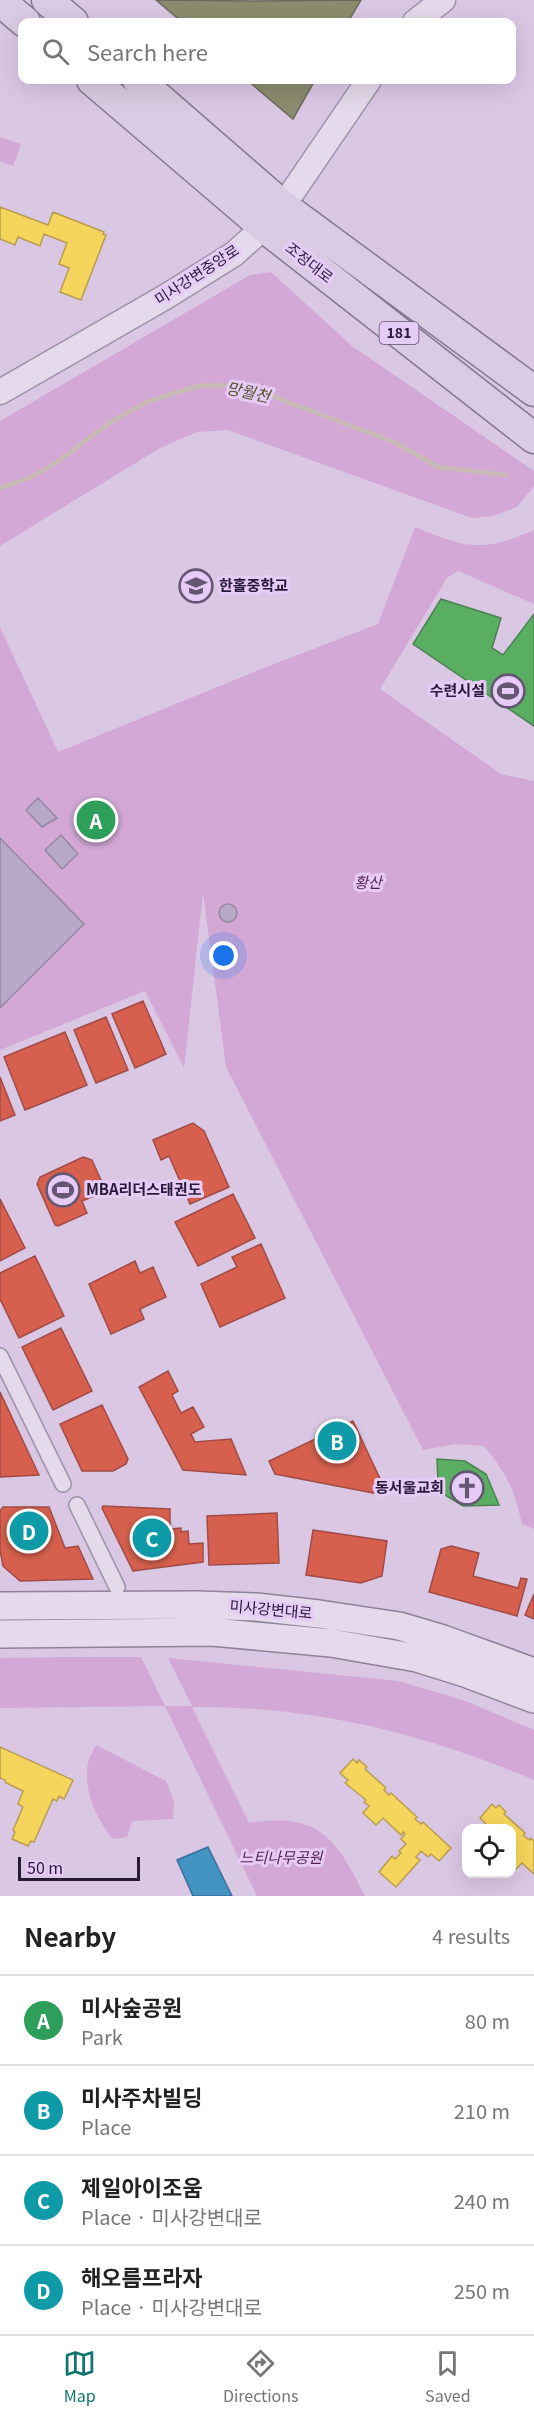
<!DOCTYPE html>
<html lang="en">
<head>
<meta charset="utf-8">
<style>
  body { margin:0; font-family:Georgia,"Noto Sans KR",serif; background:#f6f6f6; color:#222 }
  .controls { position:absolute; right:18px; bottom:18px; display:grid; overflow:hidden; border-radius:12px; box-shadow:0 6px 24px #0002 }
  .controls button { width:54px; height:54px; display:grid; place-items:center; padding:0; border:0; border-bottom:2px solid #e0e0e0; background:#fff; color:#222; font:30px sans-serif }
  .scale { position:absolute; left:18px; bottom:15px; width:122px; box-sizing:border-box; padding-left:6px; border:3px solid #261a36; border-top:0; font-size:16px; line-height:21px; white-space:nowrap; color:#261a36; -webkit-text-stroke:4px #e7cbf7; paint-order:stroke }
  .you { position:absolute; left:224px; top:956px; width:21px; height:21px; margin:-15px; border:4px solid #fff; border-radius:50%; background:#1a73e8; box-shadow:0 0 0 9px #1a73e833 }
  .badge { display:grid; place-items:center; width:39px; height:39px; border-radius:50%; background:#0f766e; color:#fff; font-size:20px; font-weight:700 }
  .pin { position:absolute; translate:-50% -50%; border:3px solid #fff; box-shadow:0 2px 6px #0006 }
  .list { margin:0; padding:0; list-style:none }
  h2 { display:flex; justify-content:space-between; align-items:center; height:78px; margin:0; padding:0 24px; font-size:26px }
  h2 small { font-size:20px; font-weight:400; color:#767676 }
  .list li { display:grid; grid-template-columns:39px 1fr auto; gap:18px; align-items:center; box-sizing:border-box; height:90px; padding:0 24px; border-top:2px solid #e0e0e0 }
  .list b { display:block; font-size:22px; white-space:nowrap }
  .list p { margin:0; font-size:20px; white-space:nowrap; color:#767676 }
  .list em { font-size:20px; font-style:normal; color:#767676 }
  .icon { flex:none; width:33px; height:33px; fill:none; stroke:currentColor; stroke-width:2; stroke-linecap:round; stroke-linejoin:round }
  .map { position:relative; flex:none; width:534px; height:1896px; overflow:hidden }
  .search { position:absolute; background:#fff; box-shadow:0 6px 24px #0002; left:18px; right:18px; top:18px; height:66px; display:flex; align-items:center; gap:15px; box-sizing:border-box; padding:0 21px; border-radius:12px; color:#767676; font-size:22px }
  .sheet { height:438px; background:#fff }
  nav { display:flex; justify-content:space-around; align-items:center; box-sizing:border-box; height:84px; border-top:2px solid #e0e0e0; background:#fff; font-size:16px; color:#767676 }
  nav a { display:grid; justify-items:center; gap:3px }
  nav .on { color:#0f766e }
  .map>svg:first-child { display:block }
  .green { fill:#d3a8d6 }
  .homes { fill:#f6d55c; stroke:#b89d51; stroke-width:1.5 }
  .shops { fill:#d6604d; stroke:#a14b46; stroke-width:1.5 }
  .schools { fill:#4393c3; stroke:#3a6f99; stroke-width:1.5 }
  .public { fill:#5aae61; stroke:#4a8254; stroke-width:1.5 }
  .industry { fill:#8c8c6e; stroke:#6d6a5d; stroke-width:1.5 }
  .lines { fill:none; stroke-linecap:round; stroke-linejoin:round }
  .stream { stroke:#c8bab4; stroke-width:4.5 }
  .building { fill:#b7a8c8; stroke:#9587a3; stroke-width:1.5 }
  .pedestrian-casing { stroke:#9e91a8; stroke-width:18 }
  .tertiary-casing { stroke:#9e91a8; stroke-width:27 }
  .secondary-casing { stroke:#8e8198; stroke-width:30 }
  .primary-casing { stroke:#84788e; stroke-width:33 }
  .pedestrian { stroke:#e4daeb; stroke-width:15 }
  .tertiary { stroke:#e4daeb; stroke-width:24 }
  .secondary { stroke:#e4daeb; stroke-width:27 }
  .primary { stroke:#dacae3; stroke-width:30 }
  .labels { text-anchor:middle; stroke-width:6; stroke-linejoin:round; paint-order:stroke }
  .shield { fill:#e7cbf7; stroke:#604f70; stroke-width:1.5 }
  .shield-label { font-size:14px; font-weight:bold; fill:#261a36 }
  .street-label { font-size:15px; fill:#261a36; stroke:#e7cbf7 }
  .poi-label { font-size:15px; font-weight:bold; fill:#261a36; stroke:#e7cbf7; text-anchor:start }
  .park-label { font-size:15px; font-style:italic; fill:#541f4a; stroke:#e7cbf7 }
  .water-label { font-size:16px; font-style:italic; fill:#575128; stroke:#e7cbf7 }
</style>
</head>
<body>
<div class="map">
<svg width="534" height="1896" viewBox="0 0 534 1896">
  <rect width="100%" height="100%" fill="#dac7e4"/>
  <path class="green" d="M 0,137 L 21,144 L 13,166 L 0,161 Z
    M 271,272 L 352,346 L 534,471 L 534,486 L 517,507 L 493,516 L 472,518 L 228,430 L 197,432 L 160,448 L 0,546 L 0,421 L 250,275 Z
    M 415,527 C 465,548 483,553 534,530 L 534,604 L 458,571 L 447,578 L 380,689 L 501,774 L 534,781 L 534,1529 L 522,1524 C 514,1489 507,1474 484,1446 L 456,1444 L 423,1450 L 226,1067 L 203,892 L 184,1068 L 145,991 L 0,1050 L 0,627 L 58,752 L 264,668 L 378,624 Z
    M 66,1657 L 141,1657 L 165,1706 L 192,1706 L 168,1658 L 398,1681 L 463,1700 L 534,1730 L 534,1780 C 423,1733 314,1706 192,1707 L 249,1823 C 319,1812 336,1838 365,1896 L 257,1896 L 165,1706 L 0,1708 L 0,1658 Z
    M 96,1745 L 166,1781 L 174,1801 L 173,1819 L 132,1821 L 127,1837 L 113,1839 C 96,1819 83,1790 88,1762 C 89,1757 94,1750 96,1745 Z"/>
  <path class="homes" d="M 0,207 L 48,225 L 53,212 L 104,232 L 103,234 L 106,235 L 81,300 L 60,292 L 69,268 L 59,264 L 67,243 L 44,234 L 40,246 L 18,237 L 15,245 L 0,239 Z
    M 0,1747 L 73,1780 L 64,1799 L 59,1796 L 57,1801 L 53,1799 L 34,1842 L 31,1841 L 28,1846 L 12,1839 L 15,1832 L 13,1830 L 23,1807 L 18,1804 L 23,1791 L 6,1783 L 5,1780 L 0,1778 Z
    M 353,1759 L 357,1763 L 359,1760 L 367,1767 L 365,1769 L 386,1788 L 384,1790 L 389,1795 L 391,1793 L 417,1817 L 415,1819 L 421,1824 L 423,1822 L 451,1848 L 439,1861 L 431,1854 L 428,1857 L 421,1851 L 416,1857 L 420,1860 L 396,1887 L 379,1872 L 392,1856 L 395,1859 L 401,1853 L 399,1851 L 406,1844 L 401,1839 L 405,1834 L 403,1832 L 401,1835 L 383,1818 L 376,1825 L 363,1813 L 369,1806 L 364,1802 L 366,1800 L 345,1783 L 348,1780 L 340,1773 Z
    M 492,1804 L 496,1808 L 499,1805 L 506,1812 L 504,1814 L 525,1833 L 523,1835 L 529,1840 L 531,1838 L 534,1841 L 534,1874 L 522,1863 L 516,1869 L 512,1865 L 512,1828 L 484,1828 L 487,1825 L 480,1818 Z"/>
  <path class="shops" d="M 143,1001 L 166,1054 L 135,1068 L 112,1014 Z
    M 106,1017 L 128,1070 L 96,1083 L 74,1030 Z
    M 65,1032 L 87,1085 L 25,1110 L 4,1057 Z
    M 0,1077 L 15,1115 L 0,1121 Z
    M 193,1123 L 204,1131 L 229,1187 L 190,1204 L 169,1156 L 161,1160 L 153,1140 Z
    M 83,1157 L 92,1160 L 106,1191 L 82,1201 L 87,1213 L 58,1226 L 55,1225 L 37,1184 L 40,1177 Z
    M 233,1194 L 255,1238 L 198,1266 L 175,1222 Z
    M 0,1199 L 25,1248 L 0,1261 Z
    M 261,1244 L 285,1298 L 220,1327 L 201,1284 L 237,1267 L 232,1257 Z
    M 35,1256 L 64,1316 L 19,1338 L 0,1299 L 0,1273 Z
    M 135,1261 L 140,1273 L 153,1267 L 166,1297 L 140,1309 L 144,1319 L 111,1334 L 89,1284 Z
    M 61,1328 L 92,1391 L 53,1410 L 22,1347 Z
    M 168,1371 L 178,1391 L 172,1395 L 181,1413 L 193,1407 L 204,1427 L 191,1434 L 195,1442 L 231,1439 L 246,1475 L 183,1470 L 139,1387 Z
    M 0,1392 L 39,1475 L 0,1477 Z
    M 102,1405 L 128,1459 L 126,1464 L 113,1471 L 82,1471 L 60,1424 Z
    M 353,1421 L 383,1485 L 378,1494 L 275,1474 L 269,1461 Z
    M 103,1506 L 170,1509 L 170,1529 L 181,1528 L 181,1532 L 188,1531 L 189,1544 L 203,1543 L 203,1562 L 133,1571 L 102,1508 Z
    M 3,1507 L 49,1507 L 65,1548 L 78,1546 L 93,1579 L 20,1581 L 3,1566 L 0,1550 L 0,1511 Z
    M 277,1513 L 279,1563 L 209,1565 L 207,1516 Z
    M 313,1530 L 387,1541 L 382,1576 L 361,1583 L 306,1575 Z
    M 451,1546 L 479,1553 L 473,1576 L 518,1588 L 521,1578 L 527,1579 L 517,1616 L 429,1592 L 441,1549 Z
    M 534,1594 L 534,1619 L 525,1615 Z"/>
  <path class="schools" d="M 208,1847 L 232,1896 L 193,1896 L 177,1860 Z"/>
  <path class="public" d="M 441,599 L 501,618 L 492,648 L 503,655 L 534,614 L 534,726 L 413,644 Z
    M 437,1459 L 465,1461 L 486,1474 L 499,1505 L 463,1506 L 445,1495 L 438,1482 Z"/>
  <path class="industry" d="M 156,0 L 255,1 L 361,0 L 348,22 L 182,22 Z
    M 247,80 L 315,80 L 293,119 Z"/>
  <g class="lines">
    <path class="stream" d="M 0,488 L 31,477 L 57,462 L 109,423 L 147,402 L 198,386 L 230,385 L 256,390 L 394,442 L 438,467 L 506,475"/>
  </g>
  <path class="building" d="M 38,798 L 57,818 L 42,827 L 26,810 Z
    M 61,835 L 78,854 L 62,869 L 45,850 Z
    M 0,838 L 84,924 L 0,1008 Z
    M219 913a9 9 0 1 1 18 0a9 9 0 1 1-18 0Z"/>
  <g class="lines">
    <defs>
      <path id="pedestrian" d="M 0,1356 L 63,1484
        M 77,1505 L 117,1587"/>
      <path id="tertiary" d="M 415,22 L 443,0
        M 0,392 L 167,296 L 234,254 L 264,227 L 283,206 L 369,80"/>
      <path id="secondary" d="M 0,1606 L 197,1605 L 256,1607 L 319,1614 L 399,1626 L 443,1639 L 534,1672
        M 0,1634 L 212,1632 L 331,1643 L 417,1658 L 465,1673 L 534,1699"/>
      <path id="primary" d="M 47,0 L 73,22
        M 0,1 L 25,22
        M 92,80 L 264,227 L 534,438
        M 138,80 L 283,206 L 534,391"/>
    </defs>
    <use href="#pedestrian" class="pedestrian-casing"/>
    <use href="#tertiary" class="tertiary-casing"/>
    <use href="#secondary" class="secondary-casing"/>
    <use href="#primary" class="primary-casing"/>
    <use href="#pedestrian" class="pedestrian"/>
    <use href="#tertiary" class="tertiary"/>
    <use href="#secondary" class="secondary"/>
    <use href="#primary" class="primary"/>
  </g>
  <defs>
    <symbol id="school-ring" viewBox="-11 -11 22 22"><circle r="9.5" fill="#e7cbf7" stroke="#655773" stroke-width="1.5"/><path d="M0-5L7-2L0 1L-7-2ZM-4 1L0 2.5L4 1V4Q0 6-4 4Z" fill="#655773"/></symbol>
    <symbol id="stadium-ring" viewBox="-11 -11 22 22"><circle r="9.5" fill="#e7cbf7" stroke="#655773" stroke-width="1.5"/><path d="M0-5a6.5 5 0 1 0 0 10a6.5 5 0 1 0 0-10ZM-3.5-1.8h7v3.6h-7Z" fill="#655773"/></symbol>
    <symbol id="church-ring" viewBox="-11 -11 22 22"><circle r="9.5" fill="#e7cbf7" stroke="#655773" stroke-width="1.5"/><path d="M-1.2-6h2.4v3.5h3.3v2.4h-3.3V6h-2.4V-.1h-3.3v-2.4h3.3Z" fill="#655773"/></symbol>
  </defs>
  <g fill-rule="evenodd">
    <use href="#school-ring" x="177" y="567" width="38" height="38"/>
    <use href="#stadium-ring" x="489" y="672" width="38" height="38"/>
    <use href="#stadium-ring" x="44" y="1171" width="38" height="38"/>
    <use href="#church-ring" x="448" y="1469" width="38" height="38"/>
  </g>
  <g class="labels">
    <rect class="shield" x="379.5" y="322" width="39" height="22" rx="4.5"/>
    <g class="shield-label">
      <text x="399" y="338">181</text>
    </g>
    <g class="street-label">
      <text transform="translate(309 263) rotate(38)" y="5">조정대로</text>
      <text transform="translate(197 275) rotate(-33)" y="5">미사강변중앙로</text>
      <text transform="translate(271 1610) rotate(5)" y="5">미사강변대로</text>
    </g>
    <g class="poi-label">
      <text x="219" y="591">한홀중학교</text>
      <text x="485" y="696" text-anchor="end">수련시설</text>
      <text x="86" y="1195">MBA리더스태권도</text>
      <text x="444" y="1493" text-anchor="end">동서울교회</text>
    </g>
    <g class="park-label">
      <text x="368" y="888">황산</text>
      <text x="281" y="1863">느티나무공원</text>
    </g>
    <g class="water-label">
      <text transform="translate(248 392) rotate(12)" y="6">망월천</text>
    </g>
  </g>
</svg>
<div class="controls">
<button><svg class="icon" aria-label="locate" viewBox="0 0 24 24"><circle cx="12" cy="12" r="6"/><path d="M12 2v4M12 18v4M2 12h4M18 12h4"/></svg></button>
</div>
<div class="scale">50 m</div>
<div class="you"></div>
<div class="pin badge" style="left:96px;top:820px;background:#2e9e5b">A</div>
<div class="pin badge" style="left:337px;top:1441px;background:#0f9aa8">B</div>
<div class="pin badge" style="left:152px;top:1538px;background:#0f9aa8">C</div>
<div class="pin badge" style="left:29px;top:1531px;background:#0f9aa8">D</div>
<div class="search"><svg class="icon" aria-label="search" viewBox="0 0 24 24"><circle cx="10" cy="10" r="6"/><path d="M15 15l6 6"/></svg>Search here</div>
</div>
<section class="sheet">
<h2>Nearby<small>4 results</small></h2>
<ul class="list">
<li><span class="badge" style="background:#2e9e5b">A</span><div><b>미사숲공원</b><p>Park</p></div><em>80 m</em></li>
<li><span class="badge" style="background:#0f9aa8">B</span><div><b>미사주차빌딩</b><p>Place</p></div><em>210 m</em></li>
<li><span class="badge" style="background:#0f9aa8">C</span><div><b>제일아이조움</b><p>Place · 미사강변대로</p></div><em>240 m</em></li>
<li><span class="badge" style="background:#0f9aa8">D</span><div><b>해오름프라자</b><p>Place · 미사강변대로</p></div><em>250 m</em></li>
</ul>
</section>
<nav>
<a class="on"><svg class="icon" aria-label="map" viewBox="0 0 24 24"><path d="M3 6l6-2 6 2 6-2v14l-6 2-6-2-6 2zM9 4v14M15 6v14"/></svg>Map</a>
<a><svg class="icon" aria-label="directions" viewBox="0 0 24 24"><path d="M12 3l9 9-9 9-9-9zM9 14v-3h6M13 9l2 2-2 2"/></svg>Directions</a>
<a><svg class="icon" aria-label="saved" viewBox="0 0 24 24"><path d="M7 4h10v16l-5-4-5 4z"/></svg>Saved</a>
</nav>
</body>
</html>
